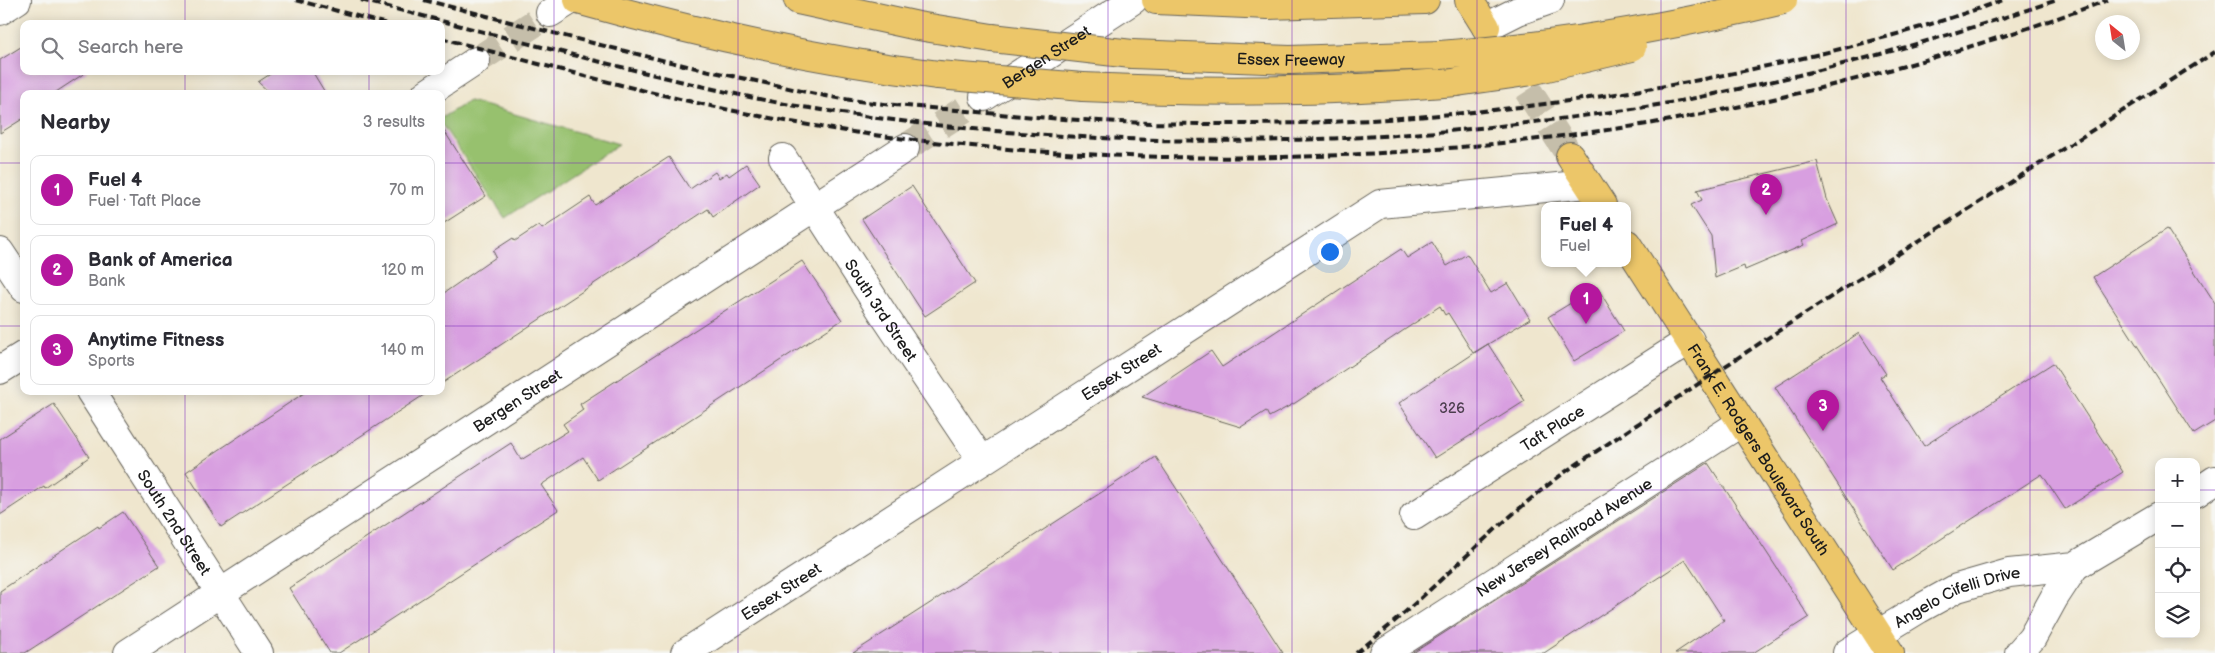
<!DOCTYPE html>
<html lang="en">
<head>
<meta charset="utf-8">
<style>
  body { margin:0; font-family:"Balsamiq Sans",sans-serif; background:#f7f7f7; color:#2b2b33 }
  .controls { position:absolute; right:15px; bottom:15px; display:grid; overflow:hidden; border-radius:10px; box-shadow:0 2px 12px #0003 }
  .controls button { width:45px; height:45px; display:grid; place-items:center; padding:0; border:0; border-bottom:1px solid #e1e1e2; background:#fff; color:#2b2b33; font:25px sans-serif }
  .compass { position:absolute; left:2095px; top:15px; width:45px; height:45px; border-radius:50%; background:#fff; box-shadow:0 2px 12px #0003; rotate:330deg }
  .you { position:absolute; left:1329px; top:251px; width:18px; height:18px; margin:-12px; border:4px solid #fff; border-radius:50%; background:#1a73e8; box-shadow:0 0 0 8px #1a73e833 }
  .badge { display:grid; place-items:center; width:32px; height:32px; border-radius:50%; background:#b5179e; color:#fff; font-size:16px; font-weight:700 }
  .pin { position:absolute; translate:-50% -41px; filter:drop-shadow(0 1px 2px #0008) }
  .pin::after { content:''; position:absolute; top:26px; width:18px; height:15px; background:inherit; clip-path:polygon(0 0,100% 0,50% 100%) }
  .popup { position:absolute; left:1541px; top:202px; width:90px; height:65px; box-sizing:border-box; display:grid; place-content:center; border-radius:10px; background:#fff; filter:drop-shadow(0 1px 4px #0005); font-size:16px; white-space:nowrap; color:#7c7c81 }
  .popup b { font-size:19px; color:#2b2b33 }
  .popup::after { content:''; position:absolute; left:50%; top:100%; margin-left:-10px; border:10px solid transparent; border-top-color:#fff }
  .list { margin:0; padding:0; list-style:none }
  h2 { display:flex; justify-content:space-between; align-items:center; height:65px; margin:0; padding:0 20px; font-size:21px }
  h2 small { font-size:16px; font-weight:400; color:#7c7c81 }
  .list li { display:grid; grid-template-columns:32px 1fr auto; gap:15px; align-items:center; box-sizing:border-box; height:70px; margin:0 10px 10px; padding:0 10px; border:1px solid #e1e1e2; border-radius:10px }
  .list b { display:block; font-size:19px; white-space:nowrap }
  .list p { margin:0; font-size:16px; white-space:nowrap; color:#7c7c81 }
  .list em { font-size:16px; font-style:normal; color:#7c7c81 }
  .icon { flex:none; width:28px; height:28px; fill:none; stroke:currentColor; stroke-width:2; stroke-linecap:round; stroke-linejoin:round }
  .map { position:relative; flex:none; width:2215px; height:653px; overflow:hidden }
  .search { position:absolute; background:#fff; box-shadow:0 2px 12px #0003; left:20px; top:20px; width:425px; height:55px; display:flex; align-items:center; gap:12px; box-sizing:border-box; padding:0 18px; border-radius:10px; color:#7c7c81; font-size:19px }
  .panel { position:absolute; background:#fff; box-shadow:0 2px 12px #0003; left:20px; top:90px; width:425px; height:305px; border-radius:10px }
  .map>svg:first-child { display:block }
  .green { fill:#97c16e; stroke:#5a6e45 }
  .building { fill:#d89fe0 }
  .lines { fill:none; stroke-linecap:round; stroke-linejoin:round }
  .minor-tunnel { stroke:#c5beaa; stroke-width:28; stroke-dasharray:28 14; stroke-linecap:butt }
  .major-tunnel { stroke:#c5beaa; stroke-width:28; stroke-dasharray:28 14; stroke-linecap:butt }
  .minor-casing { stroke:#66635a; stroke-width:30 }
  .major-casing { stroke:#66635a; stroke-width:30 }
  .highway-casing { stroke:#66635a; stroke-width:30 }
  .minor { stroke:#fff; stroke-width:28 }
  .major { stroke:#ecc669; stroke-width:28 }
  .highway { stroke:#ecc669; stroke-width:28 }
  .rail { stroke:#1c1c1c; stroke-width:4; stroke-dasharray:8 4; stroke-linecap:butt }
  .highway-bridge-casing { stroke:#66635a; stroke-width:30; stroke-linecap:butt }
  .highway-bridge { stroke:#ecc669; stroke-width:28 }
  .grid { fill:none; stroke:#7b2cbf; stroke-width:1; stroke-opacity:0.55 }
  .labels { text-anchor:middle; stroke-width:5; stroke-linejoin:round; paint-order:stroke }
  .number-label { font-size:14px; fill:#4b3d4d }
  .street-label { font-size:16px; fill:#1c1c1c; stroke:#f6f6f2 }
</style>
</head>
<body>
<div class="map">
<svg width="2215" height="653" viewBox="0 0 2215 653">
  <rect width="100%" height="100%" fill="#f6f6f2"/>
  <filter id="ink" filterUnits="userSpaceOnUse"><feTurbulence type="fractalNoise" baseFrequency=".02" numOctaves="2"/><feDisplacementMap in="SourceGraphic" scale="10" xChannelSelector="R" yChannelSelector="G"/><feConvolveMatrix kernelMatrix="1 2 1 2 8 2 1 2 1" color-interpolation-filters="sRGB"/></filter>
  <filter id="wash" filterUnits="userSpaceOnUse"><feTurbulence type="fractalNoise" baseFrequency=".0096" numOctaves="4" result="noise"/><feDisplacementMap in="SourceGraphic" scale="20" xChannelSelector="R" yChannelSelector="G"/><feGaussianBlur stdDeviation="1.12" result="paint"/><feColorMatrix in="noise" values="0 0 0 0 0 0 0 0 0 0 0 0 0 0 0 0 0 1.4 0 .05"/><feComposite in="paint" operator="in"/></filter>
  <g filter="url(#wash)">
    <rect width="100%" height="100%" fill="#efe6ce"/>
    <path class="green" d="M 469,101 L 619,144 L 505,218 L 441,123 L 441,118 Z"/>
    <g id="blocks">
      <path class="building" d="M 24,45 L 24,71 L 88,71 L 53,94 L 24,94 L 24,118 L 0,133 L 0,60 Z
        M 275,71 L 312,71 L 326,94 L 271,94 L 258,82 Z
        M 441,126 L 486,196 L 441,225 Z
        M 669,157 L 690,189 L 715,172 L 719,178 L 727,173 L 729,176 L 746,164 L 760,184 L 713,217 L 708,209 L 441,384 L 441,295 L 496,257 L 493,251 L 513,238 L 515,241 L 539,225 L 542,229 L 590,197 L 595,205 Z
        M 1817,161 L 1827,199 L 1838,224 L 1802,241 L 1804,245 L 1745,270 L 1744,266 L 1715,278 L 1711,236 L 1691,205 L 1702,200 L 1697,190 Z
        M 912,186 L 975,283 L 925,316 L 862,219 Z
        M 2167,229 L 2215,303 L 2215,421 L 2194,434 L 2093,277 Z
        M 1432,242 L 1447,266 L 1467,254 L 1491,293 L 1508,283 L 1530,319 L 1473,353 L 1448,313 L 1445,315 L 1440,306 L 1295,403 L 1269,417 L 1266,411 L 1241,427 L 1142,397 L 1211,351 L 1222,367 L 1401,249 L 1407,258 Z
        M 802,261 L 842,320 L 598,480 L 583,457 L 541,485 L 558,510 L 339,653 L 330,653 L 289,588 L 511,443 L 521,460 L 568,431 L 563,424 L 583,410 L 580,404 Z
        M 1597,287 L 1624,331 L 1574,361 L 1548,317 Z
        M 1859,333 L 1886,374 L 1880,377 L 1924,446 L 2053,363 L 2123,472 L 2065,509 L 2042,474 L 1893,570 L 1775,387 Z
        M 1488,344 L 1525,401 L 1435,458 L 1399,403 Z
        M 307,391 L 430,391 L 221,527 L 186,472 Z
        M 54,404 L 89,457 L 45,488 L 44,486 L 0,515 L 0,439 Z
        M 1156,457 L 1283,653 L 853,653 Z
        M 1708,463 L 1809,617 L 1753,653 L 1675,653 L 1724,620 L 1685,560 L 1544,653 L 1413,653 Z
        M 123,512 L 159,566 L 25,653 L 0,653 L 0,591 L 98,526 L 99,528 Z"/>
    </g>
  </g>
  <g filter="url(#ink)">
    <use href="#blocks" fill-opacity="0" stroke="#66635a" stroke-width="1"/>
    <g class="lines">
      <path class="minor-tunnel" d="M 476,61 L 550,13
        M 905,148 L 984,97"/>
      <path class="major-tunnel" d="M 1505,55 L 1570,156"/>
      <defs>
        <g id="minor">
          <path d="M 0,11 L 17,0"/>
          <path d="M 550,13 L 571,0"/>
          <path d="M 1486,27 L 1518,11 L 1550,0"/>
          <path d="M 426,94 L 476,61"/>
          <path id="s1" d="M 984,97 L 1133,0"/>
          <path id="s2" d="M 783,158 L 884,315 L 982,461"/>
          <path d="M 0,252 L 24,288"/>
          <path d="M 0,370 L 24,355"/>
          <path id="s3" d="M 90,391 L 259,653"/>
          <path d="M 2196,493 L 2215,480"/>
          <path id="s4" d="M 1414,516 L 1690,340"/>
          <path id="s5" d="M 128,653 L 905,148"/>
          <path id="s6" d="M 685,653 L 1380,204 L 1588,184"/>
          <path id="s7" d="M 1384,653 L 1742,422"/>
          <path id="s8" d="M 1847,653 L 1919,609 L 1957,588 L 2009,573 L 2075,566 L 2159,516"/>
          <path d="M 2019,653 L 2032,638 L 2054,598 L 2075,566"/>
        </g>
        <g id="major">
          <path d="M 1469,0 L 1486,27"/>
          <path d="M 1570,156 L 1602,205"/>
          <path id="s9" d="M 1627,244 L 1890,653"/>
        </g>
        <g id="highway">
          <path d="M 578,0 C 696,33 815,60 938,75"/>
          <path d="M 798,0 L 918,26 L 992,38"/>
          <path d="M 1156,0 L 1268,5 L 1425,0"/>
          <path id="s10" d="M 1132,54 L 1290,60 L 1440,55"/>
          <path d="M 1083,87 C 1208,93 1332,92 1457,82"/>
        </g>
      </defs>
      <use href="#minor" class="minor-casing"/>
      <use href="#major" class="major-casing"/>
      <use href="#highway" class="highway-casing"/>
      <use href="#minor" class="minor"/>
      <use href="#major" class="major"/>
      <use href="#highway" class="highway"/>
      <path class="rail" d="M 296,0 L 387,24
        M 361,0 C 459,25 557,52 655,75 C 700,86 745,97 791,105 C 1036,146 1287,152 1534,122 C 1583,116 1632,110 1680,101 C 1808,76 1933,42 2057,0
        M 424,0 C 536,28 648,59 761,82 C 785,87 808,93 832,97 C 877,105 923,107 968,111 C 1214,136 1456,125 1699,80 C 1801,60 1904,36 2003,0
        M 441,38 C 587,77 733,117 882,136 C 1103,164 1325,165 1546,138 C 1591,132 1636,127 1681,118 C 1826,91 1969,51 2108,0
        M 1356,653 C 1430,596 1492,525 1568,470 L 1798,318 L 2215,52"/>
      <defs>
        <path id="highway-bridge" d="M 992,38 L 1132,54
          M 1440,55 C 1555,47 1670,27 1783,0
          M 938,75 L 1083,87
          M 1457,82 L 1526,72 L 1632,47"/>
      </defs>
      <use href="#highway-bridge" class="highway-bridge-casing"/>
      <use href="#highway-bridge" class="highway-bridge"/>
    </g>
  </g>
  <path class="grid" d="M 185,0 L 185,24M 369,0 L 369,24M 554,0 L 554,653M 738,0 L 738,653M 923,0 L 923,653M 1108,0 L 1108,653M 1292,0 L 1292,653M 1477,0 L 1477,653M 1661,0 L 1661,653M 1846,0 L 1846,653M 2030,0 L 2030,653M 185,71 L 185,94M 369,71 L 369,94M 0,163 L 24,163M 441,163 L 2215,163M 0,326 L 24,326M 441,326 L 2215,326M 185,391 L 185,653M 369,391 L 369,653M 0,490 L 2159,490M 2196,490 L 2215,490"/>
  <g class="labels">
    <g class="number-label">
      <text x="1452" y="413">326</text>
    </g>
    <g class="street-label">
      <text dy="6" stroke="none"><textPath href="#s1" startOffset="74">Bergen Street</textPath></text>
      <text dy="6" stroke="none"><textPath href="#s10" startOffset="159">Essex Freeway</textPath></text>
      <text dy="6" stroke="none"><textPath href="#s2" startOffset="181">South 3rd Street</textPath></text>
      <text dy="6" stroke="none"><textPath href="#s6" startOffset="519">Essex Street</textPath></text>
      <text dy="6" stroke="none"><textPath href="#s5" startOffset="464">Bergen Street</textPath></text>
      <text dy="6" stroke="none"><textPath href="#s4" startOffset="164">Taft Place</textPath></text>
      <text dy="6" stroke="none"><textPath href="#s9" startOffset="244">Frank E. Rodgers Boulevard South</textPath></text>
      <text dy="6" stroke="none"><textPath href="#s3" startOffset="156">South 2nd Street</textPath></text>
      <text dy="6" stroke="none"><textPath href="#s7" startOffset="214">New Jersey Railroad Avenue</textPath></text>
      <text dy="6" stroke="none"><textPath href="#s6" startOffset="114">Essex Street</textPath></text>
      <text dy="6" stroke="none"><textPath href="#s8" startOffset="125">Angelo Cifelli Drive</textPath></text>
    </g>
  </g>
</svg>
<div class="controls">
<button>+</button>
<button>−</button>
<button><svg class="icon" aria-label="locate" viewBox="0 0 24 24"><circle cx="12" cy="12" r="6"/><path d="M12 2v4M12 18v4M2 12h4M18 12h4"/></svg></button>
<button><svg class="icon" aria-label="layers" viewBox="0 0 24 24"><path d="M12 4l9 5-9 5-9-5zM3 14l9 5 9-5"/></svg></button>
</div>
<svg class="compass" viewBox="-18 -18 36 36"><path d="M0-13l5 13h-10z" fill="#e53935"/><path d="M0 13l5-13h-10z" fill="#7c7c81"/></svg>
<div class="you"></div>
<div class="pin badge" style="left:1586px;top:324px">1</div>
<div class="popup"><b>Fuel 4</b>Fuel</div>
<div class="pin badge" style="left:1766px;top:215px">2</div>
<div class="pin badge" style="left:1823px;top:431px">3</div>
<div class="search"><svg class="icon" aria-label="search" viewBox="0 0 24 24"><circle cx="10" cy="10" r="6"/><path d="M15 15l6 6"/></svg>Search here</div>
<section class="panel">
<h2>Nearby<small>3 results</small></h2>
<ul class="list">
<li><span class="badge">1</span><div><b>Fuel 4</b><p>Fuel · Taft Place</p></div><em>70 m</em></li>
<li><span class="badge">2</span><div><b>Bank of America</b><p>Bank</p></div><em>120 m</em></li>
<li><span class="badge">3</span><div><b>Anytime Fitness</b><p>Sports</p></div><em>140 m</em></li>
</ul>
</section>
</div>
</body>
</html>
